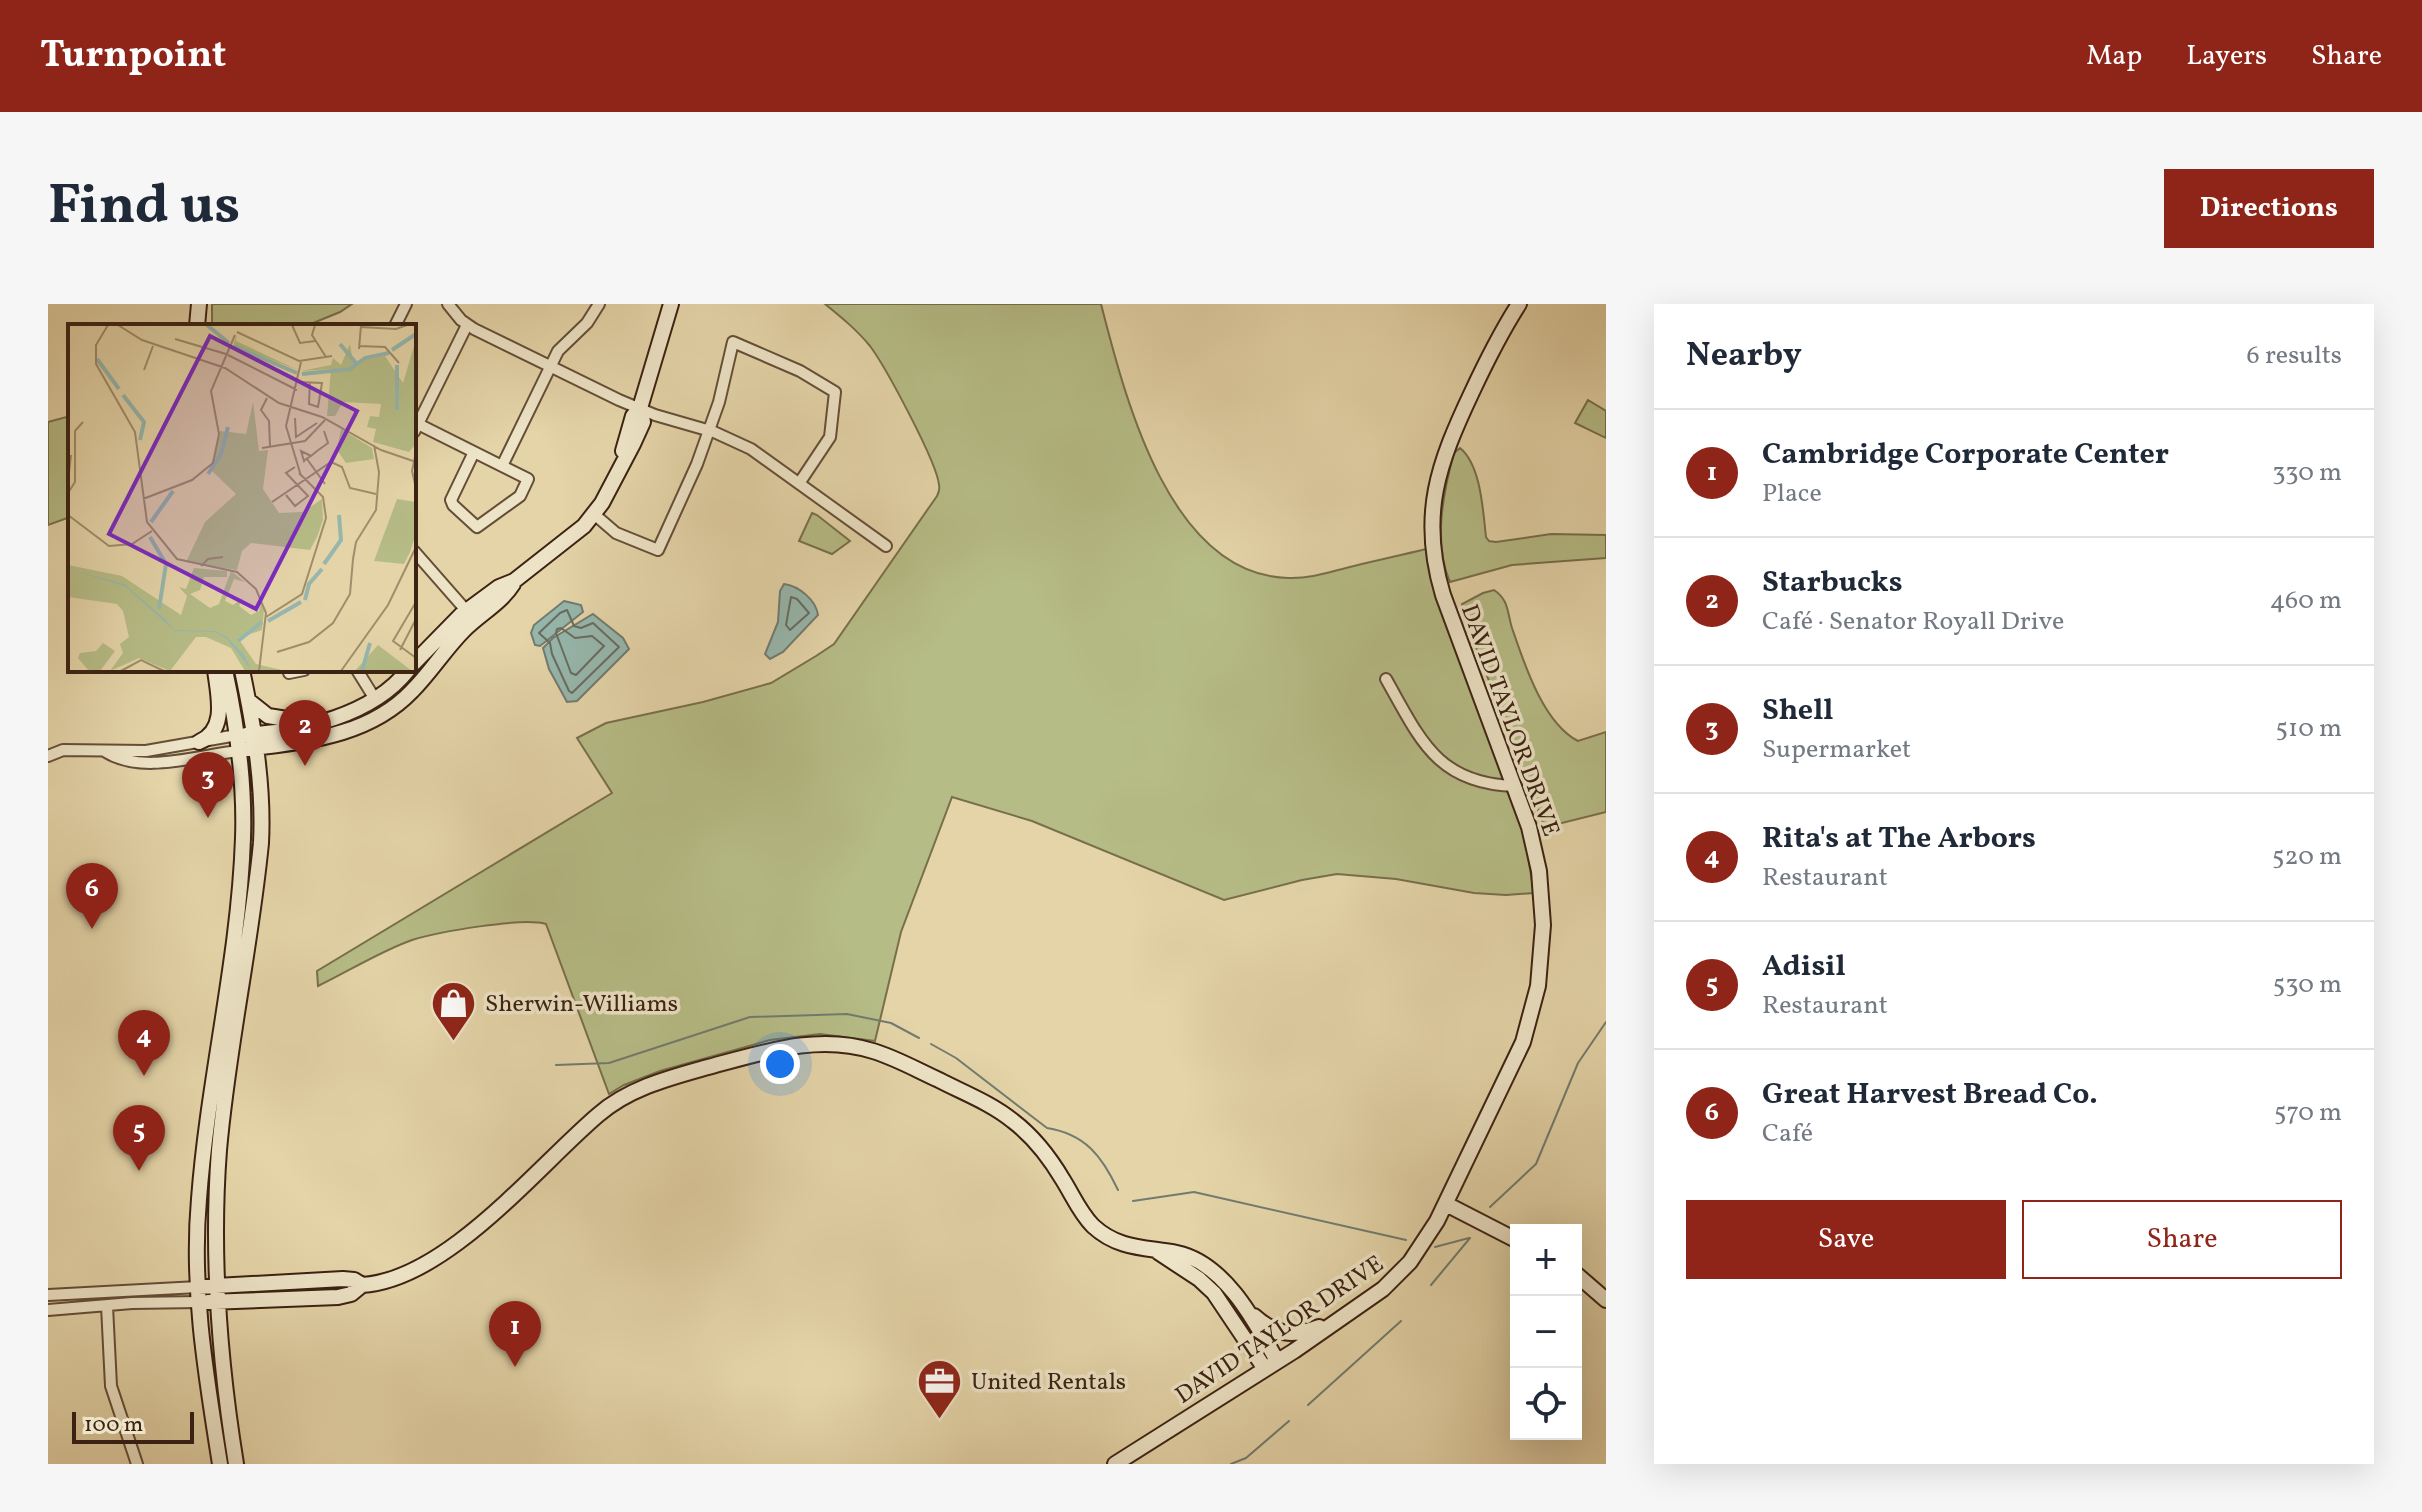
<!DOCTYPE html>
<html lang="en">
<head>
<meta charset="utf-8">
<style>
  body { margin:0; font-family:Vollkorn,serif; background:#f6f6f7; color:#1f2937 }
  .controls { position:absolute; right:24px; bottom:24px; display:grid; overflow:hidden; border-radius:0px; box-shadow:0 8px 32px #0002 }
  .controls button { width:72px; height:72px; display:grid; place-items:center; padding:0; border:0; border-bottom:2px solid #e0e1e3; background:#fff; color:#1f2937; font:40px sans-serif }
  .scale { position:absolute; left:24px; bottom:20px; width:122px; box-sizing:border-box; padding-left:8px; border:4px solid #3b2212; border-top:0; font-size:22px; line-height:28px; white-space:nowrap; color:#3b2212; -webkit-text-stroke:6px #ede3c6; paint-order:stroke }
  .you { position:absolute; left:732px; top:760px; width:28px; height:28px; margin:-20px; border:6px solid #fff; border-radius:50%; background:#1a73e8; box-shadow:0 0 0 12px #1a73e833 }
  .badge { display:grid; place-items:center; width:52px; height:52px; border-radius:50%; background:#8f2418; color:#fff; font-size:26px; font-weight:700 }
  .pin { position:absolute; translate:-50% -66px; filter:drop-shadow(0 2px 4px #0008) }
  .pin::after { content:''; position:absolute; top:42px; width:28px; height:24px; background:inherit; clip-path:polygon(0 0,100% 0,50% 100%) }
  .list { margin:0; padding:0; list-style:none }
  h2 { display:flex; justify-content:space-between; align-items:center; height:104px; margin:0; padding:0 32px; font-size:34px }
  h2 small { font-size:26px; font-weight:400; color:#747a83 }
  .list li { display:grid; grid-template-columns:52px 1fr auto; gap:24px; align-items:center; box-sizing:border-box; height:128px; padding:0 32px; border-top:2px solid #e0e1e3 }
  .list b { display:block; font-size:30px; white-space:nowrap }
  .list p { margin:0; font-size:26px; white-space:nowrap; color:#747a83 }
  .list em { font-size:26px; font-style:normal; color:#747a83 }
  .actions { display:flex; gap:16px; padding:24px 32px }
  .actions a { flex:1; padding:18px 0; border:2px solid #8f2418; border-radius:0px; text-align:center; font-size:28px; color:#8f2418 }
  .actions .main { background:#8f2418; color:#fff }
  .icon { flex:none; width:44px; height:44px; fill:none; stroke:currentColor; stroke-width:2; stroke-linecap:round; stroke-linejoin:round }
  .map { position:relative; flex:none; width:1558px; height:1160px; overflow:hidden; border-radius:0px }
  header { display:flex; align-items:center; gap:48px; box-sizing:border-box; height:112px; padding:0 40px; background:#8f2418; color:#fff }
  header strong { font-size:38px }
  nav { display:flex; gap:44px; margin-inline-start:auto; font-size:28px }
  .intro { display:flex; align-items:center; justify-content:space-between; box-sizing:border-box; height:192px; padding:0 48px }
  h1 { margin:0; font-size:56px }
  .button { padding:20px 36px; border-radius:0px; background:#8f2418; color:#fff; font-size:28px; font-weight:700 }
  main { display:flex; gap:48px; padding:0 48px }
  aside { flex:1; background:#fff; border-radius:0px; box-shadow:0 8px 32px #0002 }
  .map>svg:first-child { display:block }
  .green { fill:#b6bc86; stroke:#786f4c; stroke-width:2 }
  .water { fill:#96b7ad; stroke:#727b6f; stroke-width:2 }
  .lines { fill:none; stroke-linecap:round; stroke-linejoin:round }
  .shore { stroke:#686c60; stroke-width:2 }
  .stream { stroke:#727b6f; stroke-width:2 }
  .street-casing { stroke:#654e38; stroke-width:14 }
  .secondary-casing { stroke:#3b2212; stroke-width:18 }
  .street { stroke:#ede3c6; stroke-width:10 }
  .secondary { stroke:#ede3c6; stroke-width:14 }
  .labels { text-anchor:middle; stroke-width:7; stroke-linejoin:round; paint-order:stroke }
  .street-label { font-size:24px; fill:#3b2212; stroke:#ede3c6 }
  .poi-label { font-size:24px; fill:#3b2212; stroke:#ede3c6; text-anchor:start }
  .inset-river { fill:none; stroke:#96b7ad; stroke-width:4 }
  .inset-road { fill:none; stroke:#a08d6c; stroke-width:2 }
  .view { fill:#7b2cbf; fill-opacity:0.15; stroke:#7b2cbf; stroke-width:4 }
  .inset-edge { fill:none; stroke:#3b2212; stroke-width:4 }
</style>
</head>
<body>
<header>
<strong>Turnpoint</strong>
<nav><a>Map</a><a>Layers</a><a>Share</a></nav>
</header>
<div class="intro"><h1>Find us</h1><a class="button">Directions</a></div>
<main>
<div class="map">
<svg width="1558" height="1160" viewBox="0 0 1558 1160">
  <rect width="100%" height="100%" fill="#e4d4a8"/>
  <filter id="stains"><feTurbulence type="fractalNoise" baseFrequency=".0025" numOctaves="4"/><feColorMatrix values="0 0 0 0 .2 0 0 0 0 .09 0 0 0 0 .02 0 0 0 .5 -.17"/></filter>
  <radialGradient id="worn" r=".72"><stop offset=".6" stop-color="#630" stop-opacity="0"/><stop offset="1" stop-color="#630" stop-opacity=".3"/></radialGradient>
  <path class="green" d="M 164,0 L 304,0 L 292,8 L 258,22 L 164,22 Z
    M 777,0 L 1053,0 C 1077,93 1121,271 1240,274 C 1264,275 1284,267 1306,262 C 1330,256 1354,251 1378,245 L 1393,307 L 1476,529 L 1486,589 L 1458,591 L 1426,589 L 1348,575 L 1289,570 L 1254,576 L 1176,596 L 984,517 L 904,493 L 853,628 L 827,737 L 772,730 L 722,736 L 612,767 L 576,781 L 561,790 L 498,620 C 474,613 390,628 364,636 C 335,646 299,668 270,682 L 269,667 L 564,489 L 529,434 L 558,419 L 655,398 L 723,379 L 768,352 L 786,340 L 889,192 C 891,188 892,185 891,181 C 889,158 837,62 822,42 C 809,26 793,13 777,0 Z
    M 1540,96 L 1558,107 L 1558,134 L 1527,119 Z
    M 22,112 L 22,213 L 0,221 L 0,118 Z
    M 1412,144 C 1433,161 1435,207 1438,233 L 1441,237 L 1448,238 L 1503,230 L 1558,231 L 1558,254 L 1464,261 L 1402,278 C 1385,239 1395,189 1406,149 Z
    M 764,209 L 769,211 L 802,237 L 784,250 L 751,237 Z
    M 1446,286 C 1461,296 1459,308 1464,324 C 1476,359 1495,419 1530,437 L 1558,428 L 1558,508 L 1502,522 L 1495,519 L 1414,306 L 1414,300 L 1435,289 Z"/>
  <path class="water" d="M 736,280 C 751,282 768,296 770,311 L 735,348 L 722,355 L 717,350 L 730,318 L 732,287 Z
    M 516,297 L 533,301 L 535,308 L 492,342 L 487,341 L 483,329 L 486,321 Z
    M 545,310 L 575,334 L 581,345 L 529,397 L 519,398 L 501,365 L 495,344 L 505,334 Z"/>
  <g class="lines">
    <path class="shore" d="M 743,293 L 749,295 L 761,309 L 742,326 L 738,321 Z
      M 519,306 L 526,322 L 533,324 L 545,319 L 571,343 L 524,389 L 521,387 L 504,350 L 502,339 L 491,329 L 512,309 Z
      M 513,324 L 527,334 L 544,332 L 556,342 L 528,371 L 523,369 L 508,329 L 509,325 Z"/>
    <path class="stream" d="M 883,740 L 908,754 L 999,824 C 1037,830 1054,852 1070,886
      M 508,761 L 561,759 L 702,713 L 799,710 L 843,719 L 871,734
      M 1085,897 L 1146,888 L 1358,936
      M 1442,903 L 1488,860 L 1530,759 L 1558,718
      M 1387,943 L 1421,934
      M 1383,981 L 1422,934
      M 1260,1101 L 1353,1017
      M 1183,1160 L 1198,1154 L 1241,1117"/>
    <defs>
      <path id="street" d="M 400,0 L 413,16 L 426,25 L 571,96 L 607,111 L 666,128 L 703,145 L 838,242
        M 347,22 L 358,0
        M 366,118 C 404,137 442,156 480,175 L 472,192 L 429,223 L 405,201 L 403,196 L 426,148
        M 366,128 L 419,21
        M 454,162 L 510,47 L 539,19 L 551,0
        M 546,210 L 568,229 L 610,246 L 649,160 L 671,98 L 685,38 L 752,67 L 787,88 L 782,133 L 752,178
        M 366,247 L 423,312
        M 309,366 L 327,395
        M 241,369 L 256,366
        M 1338,375 C 1372,435 1389,480 1467,482
        M 58,448 C 95,471 150,451 191,447
        M 0,452 L 15,446 L 98,447 L 189,431
        M 0,991 L 150,983
        M 59,1002 L 63,1082 L 89,1160
        M 0,1006 L 84,999 L 151,998"/>
      <path id="secondary" d="M 149,22 L 151,0
        M 575,147 L 585,112 L 592,104 L 623,0
        M 366,359 L 413,311 L 451,283 L 466,277 L 536,222 L 554,199 L 585,140 L 595,118 L 592,104
        M 201,397 L 220,412 L 258,418
        M 198,431 C 253,427 324,412 360,366
        M 151,438 C 180,426 170,391 167,366
        M 199,445 C 258,437 320,433 364,387 C 383,368 397,345 416,326 C 432,310 453,299 465,280
        M 1398,900 L 1468,936
        M 1110,948 L 1151,975 L 1166,989 L 1217,1065
        M 1528,970 L 1558,996
        M 150,983 L 295,975 L 306,976 L 314,981 C 398,976 488,864 550,811 C 581,784 621,774 660,763 C 714,749 769,729 825,747 C 848,754 869,766 891,776 C 916,789 943,799 965,817 C 986,833 1002,854 1015,876 C 1025,892 1032,909 1045,922 C 1071,946 1098,943 1129,949 C 1177,959 1208,1019 1229,1057
        M 160,998 L 290,993 L 303,990 L 314,981
        M 1206,1012 C 1227,1031 1245,1033 1271,1023
        M 172,1160 C 158,1072 143,984 151,895 C 160,775 191,654 195,534 C 197,478 189,421 177,366
        M 188,1160 C 171,1055 163,952 171,846 C 180,743 203,642 213,539 C 216,481 206,423 194,366
        M 1067,1160 L 1246,1047 L 1335,985 L 1362,958 L 1389,917 L 1475,738 L 1490,682 L 1495,621 L 1491,567 L 1481,523 L 1395,291 C 1371,211 1390,160 1424,88 C 1438,58 1453,28 1471,0"/>
    </defs>
    <use href="#street" class="street-casing"/>
    <use href="#secondary" class="secondary-casing"/>
    <use href="#street" class="street"/>
    <use href="#secondary" class="secondary"/>
  </g>
  <defs>
    <symbol id="shop-pin" viewBox="-11 -11 22 30"><path d="M0 17L-7.5 6A9.5 9.5 0 1 1 7.5 6Z" fill="#8f2418" stroke="#ede3c6"/><path d="M-5-2.5h2.3a2.7 3.5 0 0 1 5.4 0H5L5.5 6h-11ZM-1.5-2.5h3a1.5 2.3 0 0 0-3 0Z" fill="#fff"/></symbol>
    <symbol id="office-pin" viewBox="-11 -11 22 30"><path d="M0 17L-7.5 6A9.5 9.5 0 1 1 7.5 6Z" fill="#8f2418" stroke="#ede3c6"/><path d="M-6-3h4V-5.5h4V-3h4V5H-6ZM-1-4.5V-3h2v-1.5ZM-6 0V1H6V0Z" fill="#fff"/></symbol>
  </defs>
  <g fill-rule="evenodd">
    <use href="#shop-pin" x="380" y="674" width="51" height="69"/>
    <use href="#office-pin" x="866" y="1052" width="51" height="69"/>
  </g>
  <g class="labels">
    <g class="street-label">
      <text transform="translate(1463 416) rotate(70)" y="8">DAVID TAYLOR DRIVE</text>
      <text transform="translate(1231 1025) rotate(-34)" y="8">DAVID TAYLOR DRIVE</text>
    </g>
    <g class="poi-label">
      <text x="437" y="707">Sherwin-Williams</text>
      <text x="923" y="1085">United Rentals</text>
    </g>
  </g>
  <g transform="translate(20 20)">
    <rect width="348" height="348" fill="#e4d4a8"/>
    <path d="M 169,11 L 168,17 L 230,46 L 165,21 ZM 348,15 L 348,120 L 341,128 L 305,118 L 308,105 L 299,103 L 302,92 L 311,93 L 313,80 L 275,78 L 267,92 L 259,92 L 263,45 L 233,47 L 263,41 L 265,34 L 273,41 L 282,20 L 285,38 L 317,32 L 335,59 ZM 185,78 L 191,127 L 200,126 L 195,165 L 211,189 L 235,188 L 254,175 L 255,196 L 249,213 L 242,226 L 183,219 L 174,227 L 169,246 L 118,238 L 137,198 L 168,170 L 142,145 L 152,107 L 178,110 ZM 273,105 L 304,124 L 306,135 L 278,139 L 269,126 ZM 329,175 L 348,178 L 348,210 L 342,228 L 336,240 L 306,237 ZM 0,241 L 54,252 L 113,291 L 119,272 L 111,263 L 118,265 L 126,244 L 159,247 L 159,253 L 136,253 L 132,266 L 122,270 L 142,284 L 151,280 L 163,247 L 177,258 L 166,255 L 157,277 L 165,281 L 175,274 L 171,282 L 183,291 L 191,287 L 193,277 L 196,286 L 194,306 L 170,314 L 188,340 L 218,347 L 177,347 L 163,324 L 138,313 L 128,313 L 102,347 L 71,334 L 42,347 L 55,329 L 52,320 L 61,313 L 55,287 L 49,280 L 0,273 ZM 35,319 L 47,327 L 32,347 L 21,347 L 10,334 L 12,329 L 28,327 ZM 310,321 L 344,347 L 287,347 Z" fill="#b6bc86"/>
    <path d="M 0,245 L 56,260 L 97,295 L 106,306 L 147,307 L 159,313 L 176,331 L 184,347 L 159,315 L 147,308 L 107,307 L 57,262 Z" fill="#96b7ad"/>
    <path class="inset-river" d="M 139,1 L 161,19M 272,20 L 288,39M 166,22 L 229,49M 324,26 L 348,10M 29,35 L 51,65M 329,41 L 329,86M 234,50 L 282,45 L 297,34 L 321,29M 55,71 L 76,98 L 72,116M 140,150 L 153,130 L 160,103M 83,198 L 105,167M 82,213 L 98,240 L 91,285M 256,240 L 273,216 L 271,191M 237,276 L 241,260 L 254,245M 200,297 L 233,278M 170,317 L 194,298M 294,347 L 302,319"/>
    <path class="inset-road" d="M 40,1 L 28,21 L 28,40 L 67,108 L 79,198 L 109,235 L 169,248 L 188,265 L 198,289 L 191,347M 50,1 L 74,16 L 157,44 L 211,79 L 254,93 L 313,126 L 348,138M 224,1 L 232,19 L 247,17M 247,1 L 244,11 L 258,33M 292,3 L 328,5 L 339,1M 169,8 L 231,37 L 264,32M 107,15 L 158,30M 291,22 L 317,23 L 331,39M 291,25 L 293,1M 160,31 L 229,66M 233,38 L 218,102 L 233,152M 76,46 L 85,22M 232,58 L 254,59 L 250,83 L 241,80 L 242,58M 199,74 L 193,86 L 201,97 L 202,122M 227,94 L 228,113 L 249,99M 194,124 L 237,117 L 257,96M 348,128 L 344,147 L 348,164M 243,132 L 233,127 L 236,137 L 238,135 L 243,132 L 249,127 L 256,122 L 260,119 L 256,107M 239,135 L 257,160M 0,158 L 3,131M 0,169 L 7,158 L 7,107 L 15,98M 218,171 L 227,182 L 240,172 L 218,149 L 227,143M 75,175 L 124,156 L 145,139 L 151,110 L 143,67 L 167,11M 204,178 L 263,138 L 274,143 L 282,164 L 308,170M 0,191 L 41,222 L 64,220 L 84,207M 285,235 L 288,218 L 308,186 L 311,148 L 306,121M 133,242 L 140,235 L 155,233M 348,278 L 325,317 L 348,334M 198,293 L 234,270 L 258,194 L 255,173 L 231,149M 332,326 L 348,295M 209,328 L 241,318 L 265,299 L 282,270 L 285,235M 53,347 L 73,336 L 96,347M 273,347 L 320,281 L 348,223"/>
    <path class="view" d="M 142,12 L 289,87 L 188,285 L 41,210 Z"/>
    <rect width="348" height="348" class="inset-edge"/>
  </g>
  <rect width="100%" height="100%" filter="url(#stains)"/>
  <rect width="100%" height="100%" fill="url(#worn)"/>
</svg>
<div class="controls">
<button>+</button>
<button>−</button>
<button><svg class="icon" aria-label="locate" viewBox="0 0 24 24"><circle cx="12" cy="12" r="6"/><path d="M12 2v4M12 18v4M2 12h4M18 12h4"/></svg></button>
</div>
<div class="scale">100 m</div>
<div class="you"></div>
<div class="pin badge" style="left:467px;top:1063px">1</div>
<div class="pin badge" style="left:257px;top:462px">2</div>
<div class="pin badge" style="left:160px;top:514px">3</div>
<div class="pin badge" style="left:96px;top:772px">4</div>
<div class="pin badge" style="left:91px;top:867px">5</div>
<div class="pin badge" style="left:44px;top:625px">6</div>
</div>
<aside>
<h2>Nearby<small>6 results</small></h2>
<ul class="list">
<li><span class="badge">1</span><div><b>Cambridge Corporate Center</b><p>Place</p></div><em>330 m</em></li>
<li><span class="badge">2</span><div><b>Starbucks</b><p>Café · Senator Royall Drive</p></div><em>460 m</em></li>
<li><span class="badge">3</span><div><b>Shell</b><p>Supermarket</p></div><em>510 m</em></li>
<li><span class="badge">4</span><div><b>Rita's at The Arbors</b><p>Restaurant</p></div><em>520 m</em></li>
<li><span class="badge">5</span><div><b>Adisil</b><p>Restaurant</p></div><em>530 m</em></li>
<li><span class="badge">6</span><div><b>Great Harvest Bread Co.</b><p>Café</p></div><em>570 m</em></li>
</ul>
<div class="actions"><a class="main">Save</a><a>Share</a></div>
</aside>
</main>
</body>
</html>
